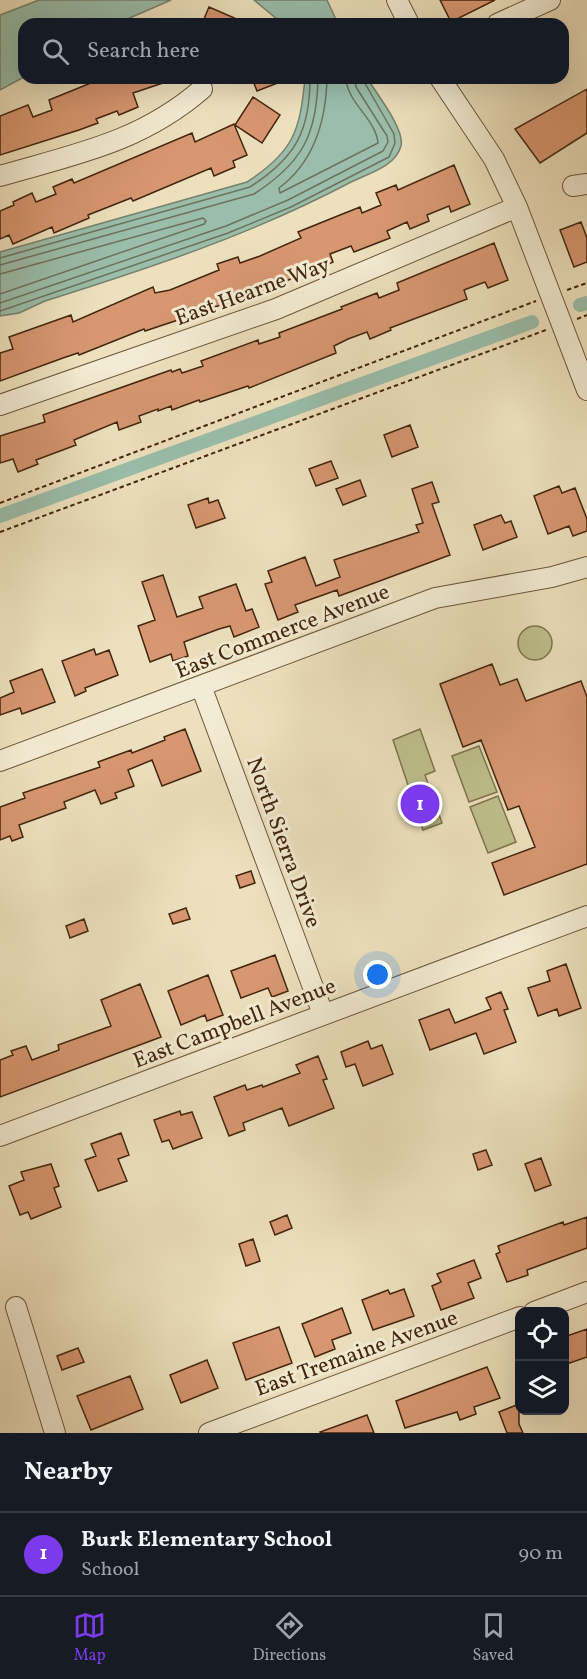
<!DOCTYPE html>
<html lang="en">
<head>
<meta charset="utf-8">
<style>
  body { margin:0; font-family:Vollkorn,serif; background:#242831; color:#f1f3f6 }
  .controls { position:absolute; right:18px; bottom:18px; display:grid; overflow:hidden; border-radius:12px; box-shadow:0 6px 24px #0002 }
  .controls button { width:54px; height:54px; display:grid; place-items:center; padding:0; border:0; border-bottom:2px solid #363941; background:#171b24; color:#f1f3f6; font:30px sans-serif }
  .you { position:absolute; left:378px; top:975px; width:21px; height:21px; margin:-15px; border:4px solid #fff; border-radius:50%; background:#1a73e8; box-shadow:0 0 0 9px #1a73e833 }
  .badge { display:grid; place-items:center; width:39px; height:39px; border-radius:50%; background:#7c3aed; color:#fff; font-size:20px; font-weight:700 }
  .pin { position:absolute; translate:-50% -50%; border:3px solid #fff; box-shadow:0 2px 6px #0006 }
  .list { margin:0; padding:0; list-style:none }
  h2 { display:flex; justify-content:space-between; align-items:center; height:78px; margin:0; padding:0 24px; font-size:26px }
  h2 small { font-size:20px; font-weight:400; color:#9ea1a6 }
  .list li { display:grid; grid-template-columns:39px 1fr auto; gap:18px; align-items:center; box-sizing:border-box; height:84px; padding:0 24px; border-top:2px solid #363941 }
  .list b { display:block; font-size:22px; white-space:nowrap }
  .list p { margin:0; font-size:20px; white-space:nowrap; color:#9ea1a6 }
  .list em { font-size:20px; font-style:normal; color:#9ea1a6 }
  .icon { flex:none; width:33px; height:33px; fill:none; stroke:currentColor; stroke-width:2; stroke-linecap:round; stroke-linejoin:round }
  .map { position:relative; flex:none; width:587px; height:1433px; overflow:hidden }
  .search { position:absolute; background:#171b24; box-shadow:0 6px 24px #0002; left:18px; right:18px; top:18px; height:66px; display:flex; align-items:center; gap:15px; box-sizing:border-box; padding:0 21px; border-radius:18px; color:#9ea1a6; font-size:22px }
  .sheet { height:162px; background:#171b24 }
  nav { display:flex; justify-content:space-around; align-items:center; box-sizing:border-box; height:84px; border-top:2px solid #363941; background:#171b24; font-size:16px; color:#9ea1a6 }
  nav a { display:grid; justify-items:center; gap:3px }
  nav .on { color:#7c3aed }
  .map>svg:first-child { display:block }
  .green { fill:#bec18d; stroke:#80744e; stroke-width:1.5 }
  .water { fill:#9abeab; stroke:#77816c; stroke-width:1.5 }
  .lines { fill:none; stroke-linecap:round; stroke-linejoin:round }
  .shore { stroke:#6e725c; stroke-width:1.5 }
  .canal { stroke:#9abeab; stroke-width:14 }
  .building { fill:#d79771; stroke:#43260e; stroke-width:1.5 }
  .minor-casing { stroke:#6e553a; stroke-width:22 }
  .path { stroke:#43260e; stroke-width:2; stroke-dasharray:4.5 3; stroke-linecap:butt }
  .minor { stroke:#f3ecd4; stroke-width:20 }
  .labels { text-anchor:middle; stroke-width:6; stroke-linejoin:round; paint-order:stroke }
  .street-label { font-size:22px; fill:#43260e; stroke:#f3ecd4 }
</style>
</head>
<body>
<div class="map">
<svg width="587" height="1433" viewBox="0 0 587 1433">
  <rect width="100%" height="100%" fill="#ede1bd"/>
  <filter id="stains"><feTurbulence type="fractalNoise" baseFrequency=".00333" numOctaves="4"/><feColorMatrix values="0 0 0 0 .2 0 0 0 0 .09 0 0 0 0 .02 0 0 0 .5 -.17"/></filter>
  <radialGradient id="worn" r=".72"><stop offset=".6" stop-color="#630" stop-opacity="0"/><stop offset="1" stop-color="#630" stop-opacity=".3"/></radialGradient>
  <path class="green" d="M518 643a17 17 0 1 1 34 0a17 17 0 1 1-34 0Z
    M 420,729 L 435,771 L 425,775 L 442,823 L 423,830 L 393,740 Z
    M 479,746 L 497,792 L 469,802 L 452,756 Z
    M 498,796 L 516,842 L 488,853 L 470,807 Z"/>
  <path class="water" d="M 39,0 L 171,0 L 116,24 L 24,24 L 24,77 L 0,90 L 0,15 Z
    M 254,0 L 327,0 L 338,24 L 283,24 Z
    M 305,78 L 367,78 C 376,93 405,129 401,146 C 395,167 369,173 351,182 C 253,234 150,268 45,301 L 19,313 L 0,316 L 0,252 L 247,182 C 293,152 300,132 305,78 Z"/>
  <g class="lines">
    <path class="shore" d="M 327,78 C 326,121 314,162 279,188 L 280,193 L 378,143 C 376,119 347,103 346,78
      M 0,258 L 250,187 C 295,158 310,132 310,78
      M 0,265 L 254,194 C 302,163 317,135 318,78
      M 0,274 L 203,218 L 206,221 L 204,224 L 0,294
      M 0,303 L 226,226 L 288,200 L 383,151 L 388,142 L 387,136 L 356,87 L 355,78
      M 0,311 L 228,233 L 291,207 L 389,157 L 395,143 L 394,134 L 362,78"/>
    <path class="canal" d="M 580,305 L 587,303
      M 0,516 L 532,322"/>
  </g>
  <path class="building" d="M 440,0 L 495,0 L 451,22 Z
    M 209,7 L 248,24 L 202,24 Z
    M 103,78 L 108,78 L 109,83 L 122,78 L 172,80 L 133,93 L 138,107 L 119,115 L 117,111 L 96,119 L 98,123 L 79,130 L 0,155 L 0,116 L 28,105 L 33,117 L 52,110 L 49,100 Z
    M 252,78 L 288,78 L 288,79 L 257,91 Z
    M 587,89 L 587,133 L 540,163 L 515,129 Z
    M 253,97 L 280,115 L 262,143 L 235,125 Z
    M 234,124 L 247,155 L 233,161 L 235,167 L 214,176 L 211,168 L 133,201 L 131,198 L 88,215 L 89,218 L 54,233 L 52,227 L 13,244 L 9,235 L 0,239 L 0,211 L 14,205 L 13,202 L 32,193 L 36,202 L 56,194 L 53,187 L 72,179 L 74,183 L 192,133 L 195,142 Z
    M 454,165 L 470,204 L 451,212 L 449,206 L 427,215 L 429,221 L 410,229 L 407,222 L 387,231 L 390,238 L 354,252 L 351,246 L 330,254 L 333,262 L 266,289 L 178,320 L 145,331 L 144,329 L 79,355 L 78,353 L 63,358 L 0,381 L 0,353 L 13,349 L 9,337 L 71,315 L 73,322 L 153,287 L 155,293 L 170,290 L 219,270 L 217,264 L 238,257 L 240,263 L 260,256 L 301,238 L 298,232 L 340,215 L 360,207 L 362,213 L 381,205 L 376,193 L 396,185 L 398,190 Z
    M 581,222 L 587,238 L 587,262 L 574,267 L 560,230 Z
    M 494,243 L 508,280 L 488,288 L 485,282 L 464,290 L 467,299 L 390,328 L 391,330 L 370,339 L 367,332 L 348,339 L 334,346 L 336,353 L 249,388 L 248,386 L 200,402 L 199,400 L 172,410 L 171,406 L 158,411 L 158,409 L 139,416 L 141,422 L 119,430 L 117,422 L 74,440 L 76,445 L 36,460 L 38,464 L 18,472 L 13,459 L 0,463 L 0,436 L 45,422 L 43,415 L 171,370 L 172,372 L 180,369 L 182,373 L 203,366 L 201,361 L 258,340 L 259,344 L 280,337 L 279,333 L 342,309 L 341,307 L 377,293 L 379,298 L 399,290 L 397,283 Z
    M 410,425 L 418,447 L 392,457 L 384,435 Z
    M 331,461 L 338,478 L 316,486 L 309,469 Z
    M 360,480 L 366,496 L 343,505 L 336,489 Z
    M 432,482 L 439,502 L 432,504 L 450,555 L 339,596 L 337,590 L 295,605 L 298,612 L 278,620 L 265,584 L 272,582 L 268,571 L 305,557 L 316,586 L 340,577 L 334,560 L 419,532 L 416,525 L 423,523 L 412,489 Z
    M 559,486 L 562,493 L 575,488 L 587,519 L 587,531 L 573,536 L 569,526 L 548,534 L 534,496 Z
    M 208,498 L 209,503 L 218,500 L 225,518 L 196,528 L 188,505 Z
    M 501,515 L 505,523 L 511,521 L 517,537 L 483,550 L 474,525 Z
    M 163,575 L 177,617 L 203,608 L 199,597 L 236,584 L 246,611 L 252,609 L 259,627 L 234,637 L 230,626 L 219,629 L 184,642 L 188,656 L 173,661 L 171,654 L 150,662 L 138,626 L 155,620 L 142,582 Z
    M 94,649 L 96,655 L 109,650 L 118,675 L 85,688 L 86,691 L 75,696 L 62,661 Z
    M 492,664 L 500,685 L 517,679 L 526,701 L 581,681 L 587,697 L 587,864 L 504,895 L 492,863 L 535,847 L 519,806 L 508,810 L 481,740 L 463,747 L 440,684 Z
    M 42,669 L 55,702 L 22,714 L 20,708 L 0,715 L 0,698 L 14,692 L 10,681 Z
    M 185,729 L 201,771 L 162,786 L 152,760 L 128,770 L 134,786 L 115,793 L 117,798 L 101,804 L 95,790 L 64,802 L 66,808 L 19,825 L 23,837 L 12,841 L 10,836 L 0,840 L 0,807 L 25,798 L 23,793 L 100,767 L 98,762 L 131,750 L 132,753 L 165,740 L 164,737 Z
    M 251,871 L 255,883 L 240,888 L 236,876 Z
    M 186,908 L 190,919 L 173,924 L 169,914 Z
    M 84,919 L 88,931 L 70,938 L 66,926 Z
    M 275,955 L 288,991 L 272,997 L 268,988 L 241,998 L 231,971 Z
    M 566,964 L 581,1008 L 559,1016 L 557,1009 L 538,1016 L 528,988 L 550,981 L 547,971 Z
    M 208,975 L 223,1015 L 207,1021 L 205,1015 L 181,1025 L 168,991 Z
    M 140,984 L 161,1037 L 0,1097 L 0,1060 L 13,1055 L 11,1051 L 26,1046 L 32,1060 L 59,1050 L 58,1045 L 111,1026 L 101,1000 Z
    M 501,992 L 508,1009 L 504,1010 L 516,1042 L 484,1054 L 476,1033 L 430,1050 L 419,1020 L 449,1009 L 455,1023 L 491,1009 L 486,998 Z
    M 368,1041 L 371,1049 L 382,1045 L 393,1074 L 363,1086 L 355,1064 L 346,1067 L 341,1052 Z
    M 318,1056 L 327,1079 L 323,1080 L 334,1108 L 289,1126 L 282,1108 L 243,1123 L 245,1130 L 229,1136 L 214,1097 L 245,1085 L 247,1090 L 262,1085 L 263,1087 L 300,1073 L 296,1065 Z
    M 180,1111 L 181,1115 L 192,1112 L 202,1138 L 173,1149 L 169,1140 L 162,1142 L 154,1120 Z
    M 121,1133 L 129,1155 L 118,1159 L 127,1181 L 98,1191 L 85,1160 L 96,1156 L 91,1144 Z
    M 486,1150 L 492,1165 L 478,1170 L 473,1154 Z
    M 541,1158 L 551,1185 L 535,1191 L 525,1164 Z
    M 51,1164 L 59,1186 L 54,1188 L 61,1207 L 31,1219 L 28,1212 L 20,1215 L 9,1186 L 24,1180 L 21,1172 Z
    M 287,1215 L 292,1228 L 275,1235 L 270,1222 Z
    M 587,1217 L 587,1248 L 527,1270 L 528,1275 L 507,1282 L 496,1254 L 500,1252 L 498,1246 L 563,1222 L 564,1225 Z
    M 253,1239 L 260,1261 L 246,1266 L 239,1244 Z
    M 474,1260 L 481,1278 L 468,1283 L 474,1298 L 441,1310 L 432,1286 L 441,1282 L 437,1274 Z
    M 404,1289 L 414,1316 L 373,1330 L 362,1300 L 388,1290 L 390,1294 Z
    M 342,1308 L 351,1333 L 332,1340 L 335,1349 L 315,1357 L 302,1324 Z
    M 279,1327 L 292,1363 L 246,1380 L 233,1343 Z
    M 587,1329 L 587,1357 L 564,1365 L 564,1337 Z
    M 78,1348 L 84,1362 L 62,1370 L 57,1356 Z
    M 207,1360 L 218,1388 L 181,1403 L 170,1375 Z
    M 487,1367 L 500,1398 L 474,1407 L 476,1414 L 460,1420 L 457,1412 L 405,1428 L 396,1401 Z
    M 130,1376 L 143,1409 L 91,1430 L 77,1396 Z
    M 519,1404 L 519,1424 L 523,1433 L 507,1433 L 499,1412 Z
    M 367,1415 L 374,1433 L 321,1433 L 320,1432 Z"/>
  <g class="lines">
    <defs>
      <path id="minor" d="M 397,0 L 409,24
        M 497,24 L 550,0
        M 440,78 L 494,159 L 517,207 L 587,390
        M 0,176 C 76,154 141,142 202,89
        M 573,186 L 587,184
        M 0,405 L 276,309 L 517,207
        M 201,686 L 323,1014
        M 0,761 L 435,598 L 552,577 L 587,567
        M 0,1136 L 587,916
        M 16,1307 L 55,1433
        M 534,1312 L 587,1292
        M 209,1433 L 520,1317"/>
    </defs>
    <use href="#minor" class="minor-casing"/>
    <path class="path" d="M 567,290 L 587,283
      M 577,319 L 587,315
      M 0,503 L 536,301
      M 0,532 L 546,330"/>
    <use href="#minor" class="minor"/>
  </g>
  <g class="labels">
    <g class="street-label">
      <text transform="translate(252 290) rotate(-20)" y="8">East Hearne Way</text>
      <text transform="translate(282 630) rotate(-21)" y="8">East Commerce Avenue</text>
      <text transform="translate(285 842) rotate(70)" y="8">North Sierra Drive</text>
      <text transform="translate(234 1022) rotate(-21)" y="8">East Campbell Avenue</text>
      <text transform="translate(356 1352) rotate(-20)" y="8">East Tremaine Avenue</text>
    </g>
  </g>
  <rect width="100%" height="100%" filter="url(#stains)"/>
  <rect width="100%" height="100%" fill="url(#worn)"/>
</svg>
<div class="controls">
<button><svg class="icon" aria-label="locate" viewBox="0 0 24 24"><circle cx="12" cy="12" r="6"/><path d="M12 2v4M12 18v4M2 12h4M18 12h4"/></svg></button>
<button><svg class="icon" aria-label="layers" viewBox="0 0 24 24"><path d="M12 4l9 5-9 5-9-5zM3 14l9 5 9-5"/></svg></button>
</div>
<div class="you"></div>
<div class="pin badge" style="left:420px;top:804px">1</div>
<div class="search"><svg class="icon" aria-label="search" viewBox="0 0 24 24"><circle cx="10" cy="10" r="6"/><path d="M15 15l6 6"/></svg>Search here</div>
</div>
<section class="sheet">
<h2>Nearby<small></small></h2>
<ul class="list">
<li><span class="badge">1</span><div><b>Burk Elementary School</b><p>School</p></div><em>90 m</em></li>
</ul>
</section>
<nav>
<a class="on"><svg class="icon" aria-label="map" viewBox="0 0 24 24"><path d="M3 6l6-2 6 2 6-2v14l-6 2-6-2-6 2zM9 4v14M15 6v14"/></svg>Map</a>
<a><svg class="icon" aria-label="directions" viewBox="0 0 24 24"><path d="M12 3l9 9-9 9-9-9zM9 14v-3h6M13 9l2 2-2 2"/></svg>Directions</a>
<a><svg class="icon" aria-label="saved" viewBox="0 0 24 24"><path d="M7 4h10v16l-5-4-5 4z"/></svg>Saved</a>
</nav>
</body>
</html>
